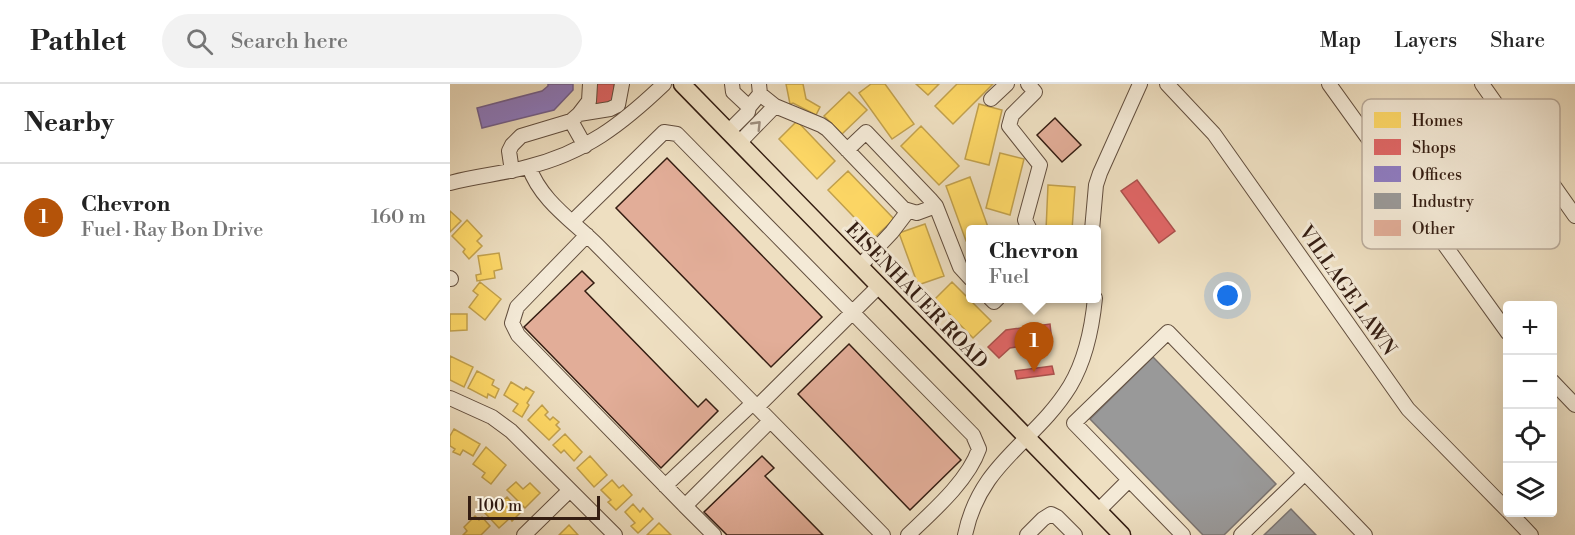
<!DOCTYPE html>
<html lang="en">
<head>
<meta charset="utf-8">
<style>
  body { margin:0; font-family:"Libre Bodoni",serif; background:#f2f2f2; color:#222 }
  .controls { position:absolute; right:18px; bottom:18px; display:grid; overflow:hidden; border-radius:6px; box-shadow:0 6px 24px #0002 }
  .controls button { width:54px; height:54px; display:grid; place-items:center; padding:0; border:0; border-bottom:2px solid #e0e0e0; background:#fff; color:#222; font:30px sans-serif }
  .scale { position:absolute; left:18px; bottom:15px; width:132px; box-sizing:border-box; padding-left:6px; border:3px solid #341d12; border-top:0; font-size:16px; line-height:21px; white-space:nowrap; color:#341d12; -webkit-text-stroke:4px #f4ead7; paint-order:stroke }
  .you { position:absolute; left:778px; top:212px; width:21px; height:21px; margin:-15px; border:4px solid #fff; border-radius:50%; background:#1a73e8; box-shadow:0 0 0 9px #1a73e833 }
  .badge { display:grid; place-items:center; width:39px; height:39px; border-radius:50%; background:#b45309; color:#fff; font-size:20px; font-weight:700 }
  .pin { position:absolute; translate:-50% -50px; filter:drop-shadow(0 2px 3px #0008) }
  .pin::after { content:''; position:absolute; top:32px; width:21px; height:18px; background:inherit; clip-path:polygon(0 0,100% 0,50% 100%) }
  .popup { position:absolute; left:516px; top:141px; width:135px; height:78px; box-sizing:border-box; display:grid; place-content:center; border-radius:6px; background:#fff; filter:drop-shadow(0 2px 4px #0005); font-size:20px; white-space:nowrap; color:#767676 }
  .popup b { font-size:22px; color:#222 }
  .popup::after { content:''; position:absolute; left:50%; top:100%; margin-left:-12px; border:12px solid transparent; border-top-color:#fff }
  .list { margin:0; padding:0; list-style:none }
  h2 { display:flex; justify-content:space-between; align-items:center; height:78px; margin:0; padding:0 24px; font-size:26px }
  h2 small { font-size:20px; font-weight:400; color:#767676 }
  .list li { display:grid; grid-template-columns:39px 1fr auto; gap:18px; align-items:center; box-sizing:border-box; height:108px; padding:0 24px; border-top:2px solid #e0e0e0 }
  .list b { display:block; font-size:22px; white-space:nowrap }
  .list p { margin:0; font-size:20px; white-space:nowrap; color:#767676 }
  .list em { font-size:20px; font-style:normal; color:#767676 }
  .icon { flex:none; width:33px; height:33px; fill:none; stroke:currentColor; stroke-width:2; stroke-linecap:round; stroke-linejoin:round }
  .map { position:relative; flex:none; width:1125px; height:451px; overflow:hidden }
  header { display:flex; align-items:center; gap:36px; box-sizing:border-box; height:84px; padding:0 30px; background:#fff; border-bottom:2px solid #e0e0e0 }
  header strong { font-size:28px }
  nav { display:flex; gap:33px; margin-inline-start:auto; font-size:21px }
  .search { width:420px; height:54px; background:#f2f2f2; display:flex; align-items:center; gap:15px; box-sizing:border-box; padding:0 21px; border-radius:33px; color:#767676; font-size:22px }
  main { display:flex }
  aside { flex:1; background:#fff }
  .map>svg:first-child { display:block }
  .homes { fill:#ffd966; stroke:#c2a14d; stroke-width:1.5 }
  .shops { fill:#e06666; stroke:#ac504d; stroke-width:1.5 }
  .offices { fill:#8e7cc3; stroke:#73608e; stroke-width:1.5 }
  .industry { fill:#999; stroke:#7b7470; stroke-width:1.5 }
  .building { fill:#e2ad98; stroke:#341d12; stroke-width:1.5 }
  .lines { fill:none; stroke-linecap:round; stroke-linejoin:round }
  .minor-casing { stroke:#624e3e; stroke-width:16 }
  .major-casing { stroke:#341d12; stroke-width:19 }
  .minor { stroke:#f4ead7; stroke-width:14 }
  .major { stroke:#eedfc1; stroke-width:16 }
  .oneway { stroke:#9e8e7e }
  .labels { text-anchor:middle; stroke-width:6; stroke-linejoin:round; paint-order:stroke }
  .street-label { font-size:20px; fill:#341d12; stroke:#f4ead7 }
  .key { fill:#f4ead7; stroke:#baac9c; stroke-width:1.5 }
  .key-label { font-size:16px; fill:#341d12 }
</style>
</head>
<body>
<header>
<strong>Pathlet</strong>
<div class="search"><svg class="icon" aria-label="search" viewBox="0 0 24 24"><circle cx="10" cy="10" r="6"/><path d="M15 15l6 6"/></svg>Search here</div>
<nav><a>Map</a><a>Layers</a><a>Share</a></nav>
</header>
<main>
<aside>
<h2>Nearby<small></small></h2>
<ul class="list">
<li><span class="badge">1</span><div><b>Chevron</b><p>Fuel · Ray Bon Drive</p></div><em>160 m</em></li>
</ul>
</aside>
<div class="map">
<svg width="1125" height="451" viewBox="0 0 1125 451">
  <rect width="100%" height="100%" fill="#eedfc1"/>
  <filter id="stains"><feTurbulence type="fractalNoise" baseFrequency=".00333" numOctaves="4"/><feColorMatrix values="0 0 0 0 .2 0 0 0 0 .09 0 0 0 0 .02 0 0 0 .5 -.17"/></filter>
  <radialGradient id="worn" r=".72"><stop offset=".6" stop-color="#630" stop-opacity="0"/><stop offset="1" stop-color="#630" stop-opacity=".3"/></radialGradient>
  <path class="homes" d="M 336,0 L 353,0 L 356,15 L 370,23 L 366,31 L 343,19 L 340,20 Z
    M 421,0 L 435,0 L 464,40 L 442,55 L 409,9 Z
    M 466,0 L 489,0 L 478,11 Z
    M 507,0 L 543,0 L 503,40 L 485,22 Z
    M 399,8 L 417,26 L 392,50 L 374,32 Z
    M 529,20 L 552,26 L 539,81 L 515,75 Z
    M 347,37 L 385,77 L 367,95 L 329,55 Z
    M 471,42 L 509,82 L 489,101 L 451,62 Z
    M 550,69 L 574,75 L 560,131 L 536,124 Z
    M 398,87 L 444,135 L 424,154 L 378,106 Z
    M 520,93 L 539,146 L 521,146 L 521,156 L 516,157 L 496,102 Z
    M 598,101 L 625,103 L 622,146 L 596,146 Z
    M 0,127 L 11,137 L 0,148 Z
    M 17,136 L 32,152 L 27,157 L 32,162 L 19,175 L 13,168 L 15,165 L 2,152 Z
    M 475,140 L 494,192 L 468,201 L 449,149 Z
    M 49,169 L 52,185 L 44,187 L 45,194 L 27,197 L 26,191 L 31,190 L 28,172 Z
    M 30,198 L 51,215 L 35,236 L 19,223 L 28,211 L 23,207 Z
    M 502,198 L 541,237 L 523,254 L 485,215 Z
    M 0,230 L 17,230 L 17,246 L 0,247 Z
    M 0,272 L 23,283 L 14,303 L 0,296 Z
    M 27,287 L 44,296 L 42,301 L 49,305 L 45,314 L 38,310 L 37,314 L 18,304 Z
    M 61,298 L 74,306 L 76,303 L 84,308 L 77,319 L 79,321 L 72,333 L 63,327 L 68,320 L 54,311 Z
    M 92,321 L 98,328 L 95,331 L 100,336 L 103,333 L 109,338 L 106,341 L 110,345 L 99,356 L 78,336 Z
    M 4,345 L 30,360 L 23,372 L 13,366 L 10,371 L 3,368 L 5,365 L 0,362 L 0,352 Z
    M 115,350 L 132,368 L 124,377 L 114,366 L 111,369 L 103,361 Z
    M 36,363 L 56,381 L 41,400 L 32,393 L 35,389 L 23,380 Z
    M 140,372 L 157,391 L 144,403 L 127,384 Z
    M 162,396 L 169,404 L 173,401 L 182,411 L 166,426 L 158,418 L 161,416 L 151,406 Z
    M 66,398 L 73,405 L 80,399 L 90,409 L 75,424 L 57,406 Z
    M 57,413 L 71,428 L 62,437 L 60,434 L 49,444 L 34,428 L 41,421 L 44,425 Z
    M 183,420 L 190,428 L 193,424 L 203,435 L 188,449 L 181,442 L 185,439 L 175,428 Z
    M 25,432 L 29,436 L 32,433 L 40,442 L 31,451 L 13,451 L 17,447 L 14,443 Z
    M 209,439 L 221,451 L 197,451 Z
    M 119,441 L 128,451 L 109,451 Z"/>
  <path class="shops" d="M 144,0 L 164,0 L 164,22 L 144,22 Z
    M 687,96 L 725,147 L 709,159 L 671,107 Z
    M 600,240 L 602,258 L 560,264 L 549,274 L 538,263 L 556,246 Z
    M 602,282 L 604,290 L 567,295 L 565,287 Z"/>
  <path class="offices" d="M 98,0 L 123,0 L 123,6 L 104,26 L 32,44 L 27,24 L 92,7 L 98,2 Z"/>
  <path class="industry" d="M 703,273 L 826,400 L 774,451 L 753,451 L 640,335 Z
    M 841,425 L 866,451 L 814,451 Z"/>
  <path class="building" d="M 605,34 L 631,61 L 612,78 L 587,51 Z
    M 217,74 L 372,233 L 321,283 L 166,124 Z
    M 132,187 L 144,199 L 135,207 L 248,323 L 256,315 L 268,327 L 211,384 L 74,243 Z
    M 399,260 L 511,376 L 460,426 L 348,310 Z
    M 312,372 L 324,384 L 315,392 L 373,451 L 277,451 L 254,428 Z"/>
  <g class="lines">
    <defs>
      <path id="minor" d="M 282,0 L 283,8 L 299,23
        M 578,0 L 585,8 L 562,31 L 559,42 L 590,81 L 575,136 L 580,146
        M 717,0 L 764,50 L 958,325 L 1058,427
        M 879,0 L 1058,249
        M 1032,0 L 1125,132
        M 310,10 L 325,22 L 371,41 L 377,45 L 454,125 L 467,129 L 486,122
        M 541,15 L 557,0
        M 129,30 L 139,17 L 140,0
        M 121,37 L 135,62
        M 278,48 L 298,28 L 299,23 L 310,10 L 309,0
        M 289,59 L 325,22
        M 397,66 L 416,48 L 480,115 L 486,122 L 510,183 L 521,195
        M 79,83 C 91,117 123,137 148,162 C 201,216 254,269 307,323
        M 62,87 L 59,67 L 62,61 L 71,52 L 121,37 L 129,30 L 160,25 L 168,21 L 172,0
        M 0,99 C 25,92 52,90 77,83 C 135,69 172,40 214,0
        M 122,138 L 214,48 L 227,50 L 523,351 L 529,365 C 518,397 482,428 458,451
        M 642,146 L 646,101 L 650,89 L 690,0
        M 137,151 L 67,223 L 62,239 L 68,251 L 235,422
        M 410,182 L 442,148 L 458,127
        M 0,194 L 1,195
        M 429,202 L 307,323 L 433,451
        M 540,214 L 544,218 L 548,214
        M 1102,297 L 1125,321
        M 0,314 L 42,333 L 61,347 L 165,451
        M 215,402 L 303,319
        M 648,427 L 679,396
        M 1059,428 L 1081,451
        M 74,451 L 120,406
        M 264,451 L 235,422 L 320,337
        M 515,451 C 530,378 585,359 620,302 C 636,275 642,245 645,214
        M 577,451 L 593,435 L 601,430 L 607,433 L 625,451
        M 733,451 L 624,339 L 718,248 L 915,451
        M 791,451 L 855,389"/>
      <path id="major" d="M 232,0 L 672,451"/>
    </defs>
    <use href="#minor" class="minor-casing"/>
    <use href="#major" class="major-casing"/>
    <use href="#minor" class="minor"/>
    <use href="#major" class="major"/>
  </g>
  <defs><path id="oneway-chevron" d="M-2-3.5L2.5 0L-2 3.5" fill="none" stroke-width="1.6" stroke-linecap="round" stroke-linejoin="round" transform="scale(1.5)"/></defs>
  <use class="oneway" href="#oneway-chevron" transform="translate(307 41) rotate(-46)"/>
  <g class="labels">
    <g class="street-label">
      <text transform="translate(898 206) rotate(55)" y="7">VILLAGE LAWN</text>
      <text transform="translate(467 211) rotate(46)" y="7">EISENHAUER ROAD</text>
    </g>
  </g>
  <rect x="912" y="15" width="198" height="150" rx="9" class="key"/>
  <rect x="924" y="28" width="27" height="16" fill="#ffd966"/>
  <rect x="924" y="55" width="27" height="16" fill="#e06666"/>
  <rect x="924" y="82" width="27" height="16" fill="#8e7cc3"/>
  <rect x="924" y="109" width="27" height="16" fill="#999"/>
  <rect x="924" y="136" width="27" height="16" fill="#e2ad98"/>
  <g class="key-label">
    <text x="962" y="42">Homes</text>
    <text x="962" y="69">Shops</text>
    <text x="962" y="96">Offices</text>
    <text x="962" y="123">Industry</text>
    <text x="962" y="150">Other</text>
  </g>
  <rect width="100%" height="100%" filter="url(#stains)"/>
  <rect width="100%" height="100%" fill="url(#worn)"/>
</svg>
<div class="controls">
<button>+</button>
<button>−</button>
<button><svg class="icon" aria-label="locate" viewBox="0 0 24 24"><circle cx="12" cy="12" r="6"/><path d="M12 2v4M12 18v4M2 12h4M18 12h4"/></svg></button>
<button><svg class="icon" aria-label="layers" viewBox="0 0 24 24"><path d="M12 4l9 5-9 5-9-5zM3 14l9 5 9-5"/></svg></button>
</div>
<div class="scale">100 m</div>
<div class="you"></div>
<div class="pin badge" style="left:584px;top:288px">1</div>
<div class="popup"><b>Chevron</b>Fuel</div>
</div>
</main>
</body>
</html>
